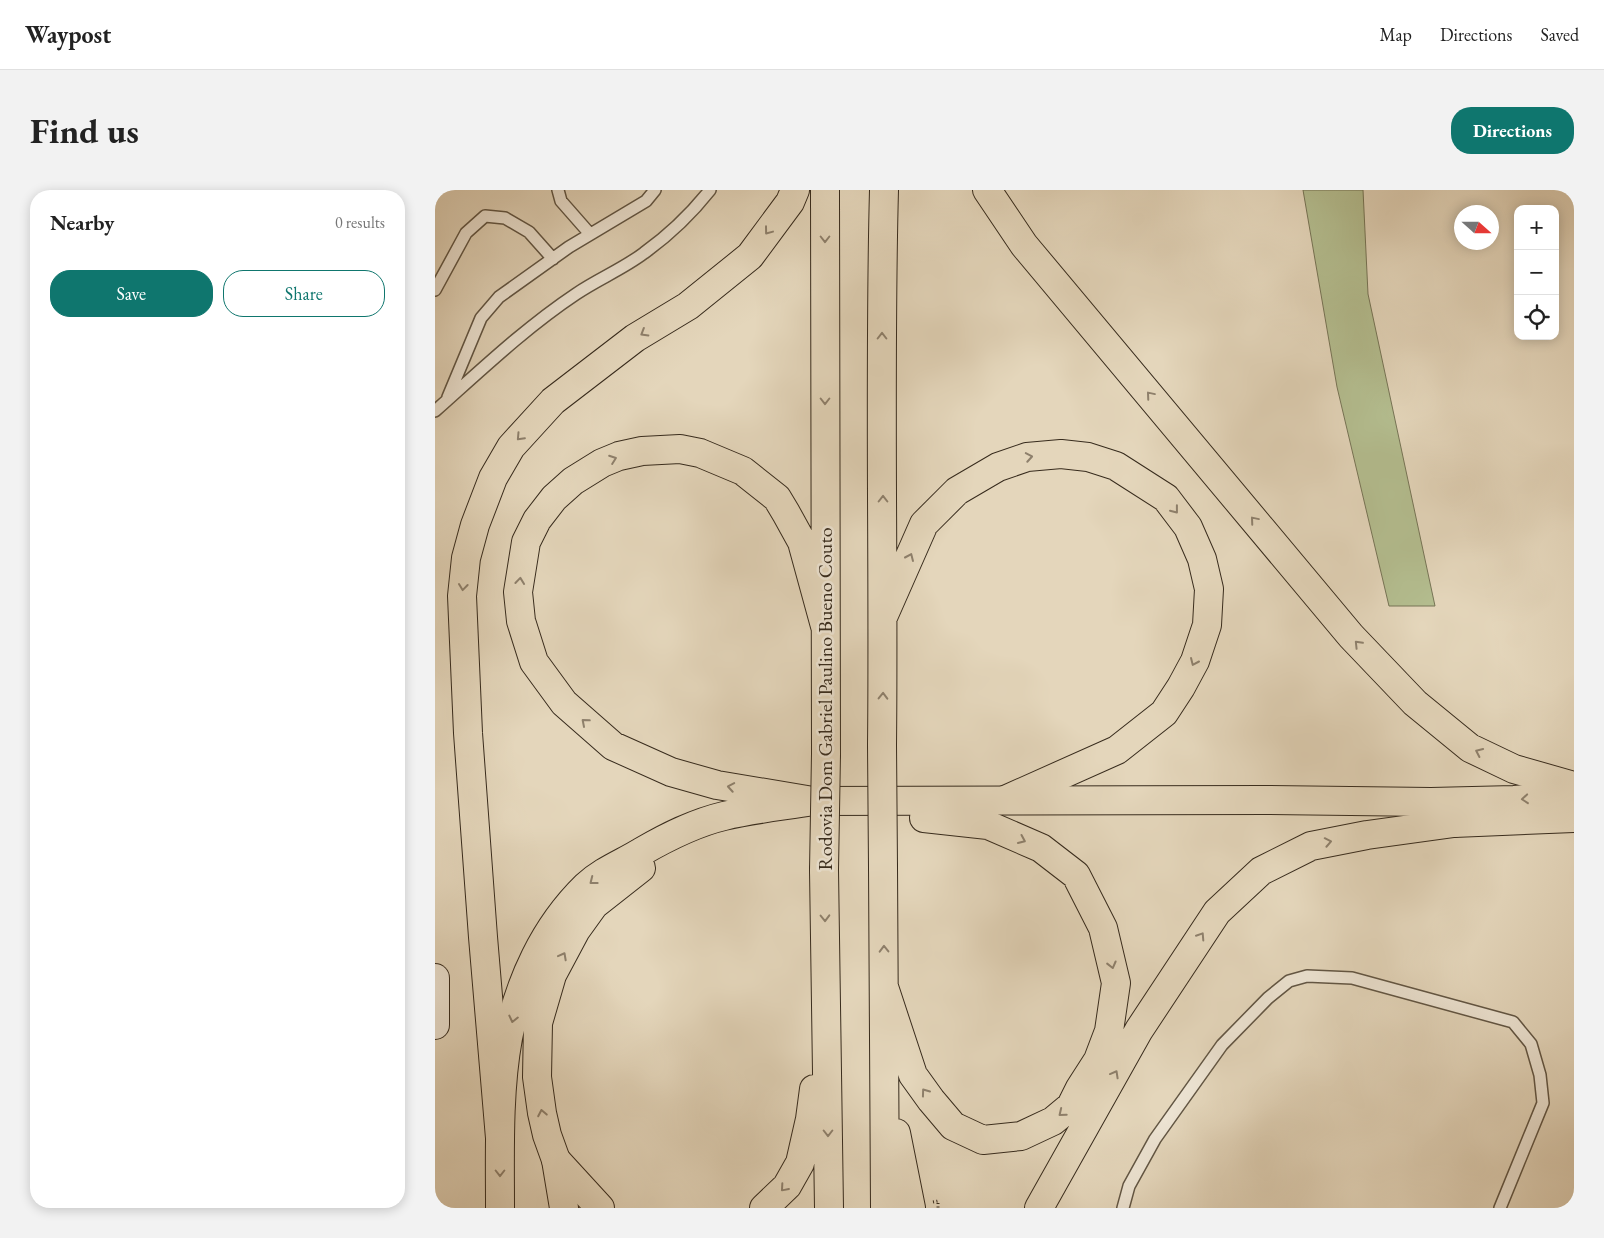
<!DOCTYPE html>
<html lang="en">
<head>
<meta charset="utf-8">
<style>
  body { margin:0; font-family:"EB Garamond",serif; background:#f2f2f2; color:#222 }
  .controls { position:absolute; right:15px; top:15px; display:grid; overflow:hidden; border-radius:10px; box-shadow:0 2px 12px #0003 }
  .controls button { width:45px; height:45px; display:grid; place-items:center; padding:0; border:0; border-bottom:1px solid #e0e0e0; background:#fff; color:#222; font:25px sans-serif }
  .compass { position:absolute; left:1019px; top:15px; width:45px; height:45px; border-radius:50%; background:#fff; box-shadow:0 2px 12px #0003; rotate:111deg }
  .list { margin:0; padding:0; list-style:none }
  h2 { display:flex; justify-content:space-between; align-items:center; height:65px; margin:0; padding:0 20px; font-size:21px }
  h2 small { font-size:16px; font-weight:400; color:#767676 }
  .actions { display:flex; gap:10px; padding:15px 20px }
  .actions a { flex:1; padding:11px 0; border:1px solid #0f766e; border-radius:20px; text-align:center; font-size:18px; color:#0f766e }
  .actions .main { background:#0f766e; color:#fff }
  .icon { flex:none; width:28px; height:28px; fill:none; stroke:currentColor; stroke-width:2; stroke-linecap:round; stroke-linejoin:round }
  .map { position:relative; flex:none; width:1139px; height:1018px; overflow:hidden; border-radius:20px }
  header { display:flex; align-items:center; gap:30px; box-sizing:border-box; height:70px; padding:0 25px; background:#fff; border-bottom:1px solid #e0e0e0 }
  header strong { font-size:24px }
  nav { display:flex; gap:28px; margin-inline-start:auto; font-size:18px }
  .intro { display:flex; align-items:center; justify-content:space-between; box-sizing:border-box; height:120px; padding:0 30px }
  h1 { margin:0; font-size:35px }
  .button { padding:12px 22px; border-radius:20px; background:#0f766e; color:#fff; font-size:18px; font-weight:700 }
  main { display:flex; gap:30px; padding:0 30px }
  aside { flex:1; background:#fff; border-radius:20px; box-shadow:0 2px 12px #0003 }
  .map>svg:first-child { display:block }
  .green { fill:#b4be90; stroke:#767456 }
  .lines { fill:none; stroke-linecap:round; stroke-linejoin:round }
  .lane-casing { stroke:#625644; stroke-width:14 }
  .secondary-casing { stroke:#372b1d; stroke-width:30 }
  .primary-casing { stroke:#372b1d; stroke-width:30 }
  .highway-casing { stroke:#372b1d; stroke-width:30 }
  .path { stroke:#372b1d; stroke-width:3; stroke-dasharray:1 2.5; stroke-linecap:butt }
  .lane { stroke:#ede4d3; stroke-width:11 }
  .secondary { stroke:#ede4d3; stroke-width:28 }
  .primary { stroke:#e4d6bb; stroke-width:28 }
  .highway { stroke:#e4d6bb; stroke-width:28 }
  .highway-bridge-casing { stroke:#372b1d; stroke-width:30; stroke-linecap:butt }
  .highway-bridge { stroke:#e4d6bb; stroke-width:28 }
  .oneway { stroke:#8e806c }
  .labels { text-anchor:middle; stroke-width:5; stroke-linejoin:round; paint-order:stroke }
  .street-label { font-size:20px; fill:#372b1d; stroke:#ede4d3 }
</style>
</head>
<body>
<header>
<strong>Waypost</strong>
<nav><a>Map</a><a>Directions</a><a>Saved</a></nav>
</header>
<div class="intro"><h1>Find us</h1><a class="button">Directions</a></div>
<main>
<aside>
<h2>Nearby<small>0 results</small></h2>
<ul class="list">
</ul>
<div class="actions"><a class="main">Save</a><a>Share</a></div>
</aside>
<div class="map">
<svg width="1139" height="1018" viewBox="0 0 1139 1018">
  <rect width="100%" height="100%" fill="#e4d6bb"/>
  <filter id="stains"><feTurbulence type="fractalNoise" baseFrequency=".004" numOctaves="4"/><feColorMatrix values="0 0 0 0 .2 0 0 0 0 .09 0 0 0 0 .02 0 0 0 .5 -.17"/></filter>
  <radialGradient id="worn" r=".72"><stop offset=".6" stop-color="#630" stop-opacity="0"/><stop offset="1" stop-color="#630" stop-opacity=".3"/></radialGradient>
  <path class="green" d="M 868,0 L 928,0 L 933,104 L 1000,416 L 954,416 L 902,197 Z"/>
  <g class="lines">
    <defs>
      <path id="lane" d="M 123,0 L 126,11 L 155,44
        M 0,100 L 31,43 L 50,26 L 70,28 L 94,42 L 118,69
        M 13,207 L 46,128 L 64,107 L 134,57 L 211,11 L 220,0
        M 0,221 C 45,181 90,138 141,104 C 163,89 188,79 209,63 C 234,45 256,24 275,0
        M 688,1018 L 694,996 L 720,949 L 787,855 L 833,808 L 854,791 L 872,786 L 917,788 L 1078,832 L 1096,854 L 1105,885 L 1108,913 L 1065,1018"/>
      <path id="secondary" d="M 0,788 L 0,835"/>
      <path id="primary" d="M 996,632 L 1019,633 L 1139,628
        M 65,1018 C 65,964 63,902 73,848 C 84,792 109,737 151,696 C 167,681 188,673 206,662 C 232,647 259,633 289,626 C 318,619 348,616 378,611 L 832,610 L 996,612 L 1079,610 L 1139,605
        M 129,1018 L 121,970 L 112,945 L 107,923 L 102,887 L 103,833 L 117,785 L 141,740 L 159,715 L 206,678"/>
      <path id="highway" d="M 390,0 L 391,564
        M 552,0 L 589,55 L 916,446 L 980,513 L 1035,558 L 1079,579 L 1139,596
        M 448,427 L 489,334 L 522,301 L 563,277 L 592,267 L 626,264 L 653,267 L 681,276 L 731,308 L 753,337 L 767,369 L 774,399 L 772,435 L 760,471 L 746,497 L 729,523 L 682,560 L 570,610
        M 447,555 C 449,370 444,185 449,0
        M 378,611 L 282,595 L 236,582 L 178,556 L 129,513 L 99,472 L 86,431 L 83,402 L 91,352 L 102,330 L 119,308 L 138,291 L 167,273 L 184,266 L 207,261 L 245,259 L 265,263 L 308,281 L 342,308 L 351,323 L 367,352 L 390,436
        M 448,677 L 450,1018
        M 389,680 L 394,1018
        M 449,797 L 478,885 L 496,910 L 518,936 L 548,950 L 586,946 L 618,931 L 636,916 L 645,898 L 663,870 L 674,841 L 681,793 L 668,738 L 641,685 L 606,658 L 553,635 L 489,628
        M 461,943 L 476,1018
        M 65,948 L 48,747 L 33,543 L 27,406 L 31,368 L 40,335 L 58,288 L 76,257 L 118,211 L 200,148 L 253,116 L 315,66 L 355,12 L 360,0
        M 121,970 L 165,1018
        M 329,1018 L 352,996 L 365,973 L 375,929 L 379,899
        M 604,1018 L 704,840 L 782,722 L 826,681 L 876,656 L 932,645 L 1019,633"/>
    </defs>
    <use href="#lane" class="lane-casing"/>
    <use href="#secondary" class="secondary-casing"/>
    <use href="#primary" class="primary-casing"/>
    <use href="#highway" class="highway-casing"/>
    <path class="path" d="M 498,1012 L 503,1011 L 503,1018"/>
    <use href="#lane" class="lane"/>
    <use href="#secondary" class="secondary"/>
    <use href="#primary" class="primary"/>
    <use href="#highway" class="highway"/>
    <defs>
      <path id="highway-bridge" d="M 447,555 L 448,677
        M 389,680 L 391,564"/>
    </defs>
    <use href="#highway-bridge" class="highway-bridge-casing"/>
    <use href="#highway-bridge" class="highway-bridge"/>
  </g>
  <defs><path id="oneway-chevron" d="M-2-3.5L2.5 0L-2 3.5" fill="none" stroke-width="1.6" stroke-linecap="round" stroke-linejoin="round" transform="scale(1.25)"/></defs>
  <g class="oneway">
    <use href="#oneway-chevron" transform="translate(333 41) rotate(127)"/>
    <use href="#oneway-chevron" transform="translate(390 49) rotate(90)"/>
    <use href="#oneway-chevron" transform="translate(209 143) rotate(149)"/>
    <use href="#oneway-chevron" transform="translate(447 146) rotate(-90)"/>
    <use href="#oneway-chevron" transform="translate(715 205) rotate(-130)"/>
    <use href="#oneway-chevron" transform="translate(390 211) rotate(90)"/>
    <use href="#oneway-chevron" transform="translate(85 247) rotate(133)"/>
    <use href="#oneway-chevron" transform="translate(594 267) rotate(-10)"/>
    <use href="#oneway-chevron" transform="translate(178 269) rotate(-20)"/>
    <use href="#oneway-chevron" transform="translate(448 309) rotate(-90)"/>
    <use href="#oneway-chevron" transform="translate(740 320) rotate(52)"/>
    <use href="#oneway-chevron" transform="translate(819 330) rotate(-130)"/>
    <use href="#oneway-chevron" transform="translate(475 367) rotate(-66)"/>
    <use href="#oneway-chevron" transform="translate(85 391) rotate(-84)"/>
    <use href="#oneway-chevron" transform="translate(28 397) rotate(97)"/>
    <use href="#oneway-chevron" transform="translate(923 454) rotate(-134)"/>
    <use href="#oneway-chevron" transform="translate(759 472) rotate(114)"/>
    <use href="#oneway-chevron" transform="translate(448 506) rotate(-89)"/>
    <use href="#oneway-chevron" transform="translate(150 532) rotate(-139)"/>
    <use href="#oneway-chevron" transform="translate(1044 562) rotate(-155)"/>
    <use href="#oneway-chevron" transform="translate(296 597) rotate(-170)"/>
    <use href="#oneway-chevron" transform="translate(1090 609) rotate(175)"/>
    <use href="#oneway-chevron" transform="translate(587 650) rotate(24)"/>
    <use href="#oneway-chevron" transform="translate(893 652) rotate(-11)"/>
    <use href="#oneway-chevron" transform="translate(158 691) rotate(142)"/>
    <use href="#oneway-chevron" transform="translate(390 728) rotate(89)"/>
    <use href="#oneway-chevron" transform="translate(766 746) rotate(-57)"/>
    <use href="#oneway-chevron" transform="translate(449 759) rotate(-91)"/>
    <use href="#oneway-chevron" transform="translate(128 766) rotate(-62)"/>
    <use href="#oneway-chevron" transform="translate(677 775) rotate(76)"/>
    <use href="#oneway-chevron" transform="translate(78 829) rotate(103)"/>
    <use href="#oneway-chevron" transform="translate(680 884) rotate(-61)"/>
    <use href="#oneway-chevron" transform="translate(490 902) rotate(-126)"/>
    <use href="#oneway-chevron" transform="translate(107 923) rotate(-101)"/>
    <use href="#oneway-chevron" transform="translate(627 923) rotate(141)"/>
    <use href="#oneway-chevron" transform="translate(393 943) rotate(90)"/>
    <use href="#oneway-chevron" transform="translate(65 983) rotate(90)"/>
    <use href="#oneway-chevron" transform="translate(349 998) rotate(131)"/>
  </g>
  <g class="labels">
    <g class="street-label">
      <text transform="translate(390 509) rotate(-90)" y="7">Rodovia Dom Gabriel Paulino Bueno Couto</text>
    </g>
  </g>
  <rect width="100%" height="100%" filter="url(#stains)"/>
  <rect width="100%" height="100%" fill="url(#worn)"/>
</svg>
<div class="controls">
<button>+</button>
<button>−</button>
<button><svg class="icon" aria-label="locate" viewBox="0 0 24 24"><circle cx="12" cy="12" r="6"/><path d="M12 2v4M12 18v4M2 12h4M18 12h4"/></svg></button>
</div>
<svg class="compass" viewBox="-18 -18 36 36"><path d="M0-13l5 13h-10z" fill="#e53935"/><path d="M0 13l5-13h-10z" fill="#767676"/></svg>
</div>
</main>
</body>
</html>
